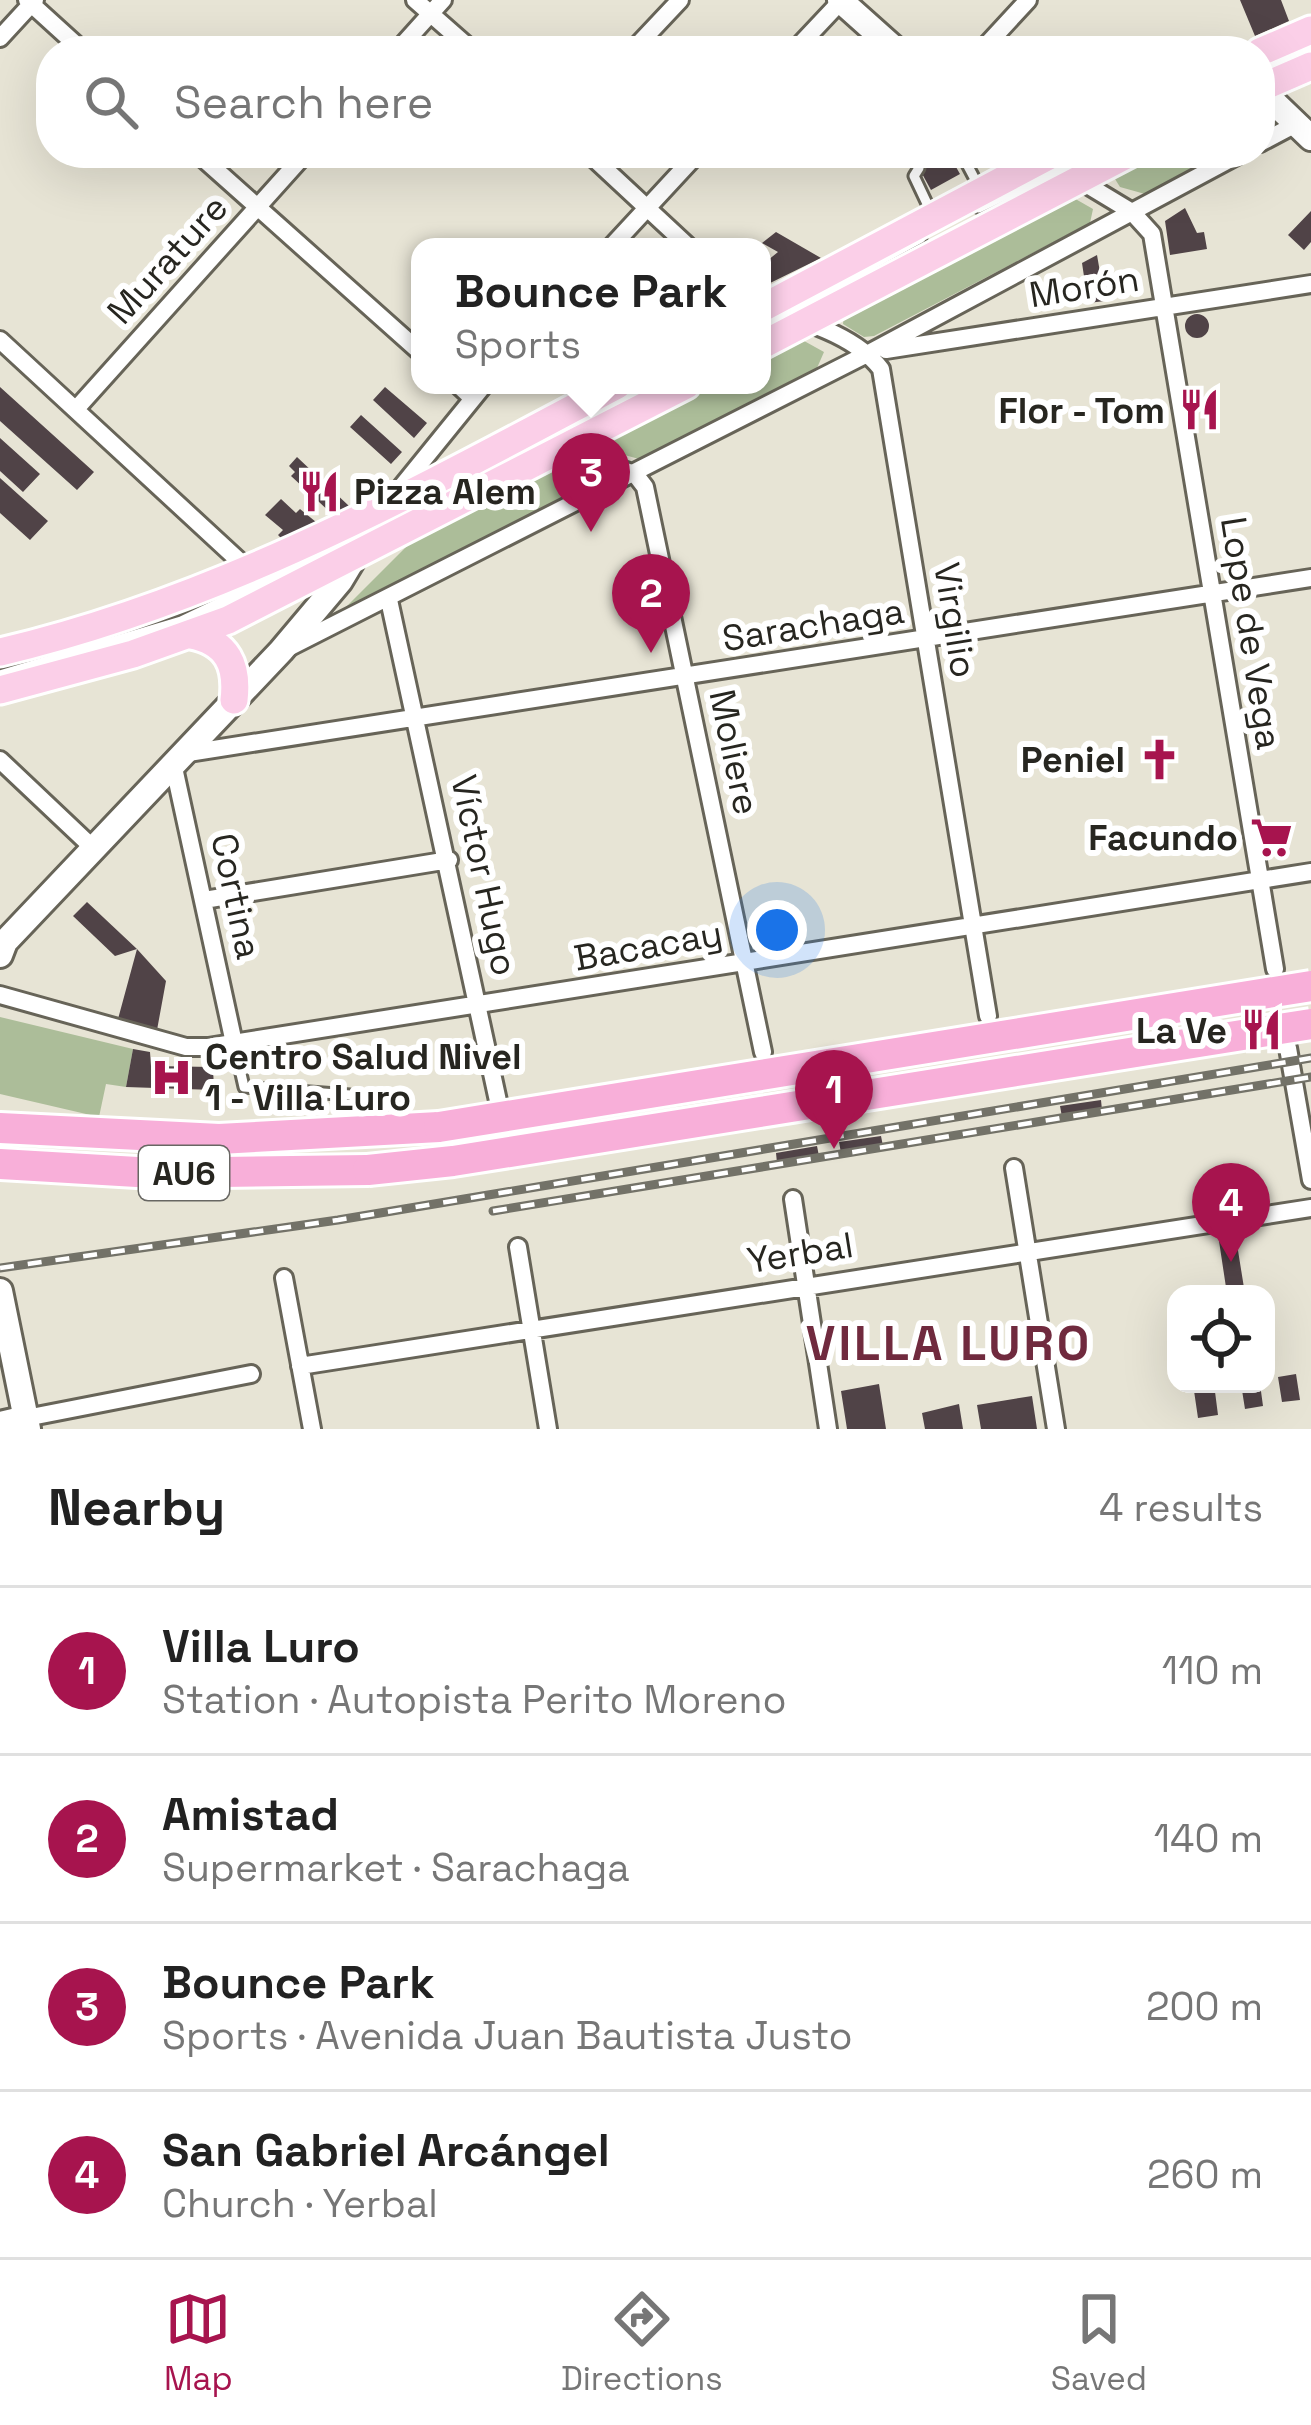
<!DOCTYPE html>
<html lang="en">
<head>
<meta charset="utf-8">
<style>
  body { margin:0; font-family:"Space Grotesk",sans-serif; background:#f6f6f6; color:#222 }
  .controls { position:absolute; right:36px; bottom:36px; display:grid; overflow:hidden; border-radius:24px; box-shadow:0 12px 48px #0002 }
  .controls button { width:108px; height:108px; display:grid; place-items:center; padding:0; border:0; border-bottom:3px solid #e0e0e0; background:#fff; color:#222; font:60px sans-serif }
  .you { position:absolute; left:777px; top:930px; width:42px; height:42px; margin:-30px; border:9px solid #fff; border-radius:50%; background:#1a73e8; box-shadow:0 0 0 18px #1a73e833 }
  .badge { display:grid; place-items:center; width:78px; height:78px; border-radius:50%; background:#a7144e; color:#fff; font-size:39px; font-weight:700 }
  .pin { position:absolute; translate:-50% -99px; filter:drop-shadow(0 3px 6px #0008) }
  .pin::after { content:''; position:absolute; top:63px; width:42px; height:36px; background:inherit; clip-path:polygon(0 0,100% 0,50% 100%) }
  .popup { position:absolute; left:411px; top:238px; width:360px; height:156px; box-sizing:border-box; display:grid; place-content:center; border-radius:24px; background:#fff; filter:drop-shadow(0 3px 9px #0005); font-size:39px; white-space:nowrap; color:#767676 }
  .popup b { font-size:45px; color:#222 }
  .popup::after { content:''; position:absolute; left:50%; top:100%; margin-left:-24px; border:24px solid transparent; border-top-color:#fff }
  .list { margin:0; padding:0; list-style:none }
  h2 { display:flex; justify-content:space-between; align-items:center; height:156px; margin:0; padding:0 48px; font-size:51px }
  h2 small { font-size:39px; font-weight:400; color:#767676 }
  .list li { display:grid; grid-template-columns:78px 1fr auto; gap:36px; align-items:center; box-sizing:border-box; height:168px; padding:0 48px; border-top:3px solid #e0e0e0 }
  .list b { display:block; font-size:45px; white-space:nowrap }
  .list p { margin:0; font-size:39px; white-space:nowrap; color:#767676 }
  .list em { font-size:39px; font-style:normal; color:#767676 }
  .icon { flex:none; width:66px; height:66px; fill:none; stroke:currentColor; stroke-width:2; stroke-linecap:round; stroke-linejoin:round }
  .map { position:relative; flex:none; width:1311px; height:1429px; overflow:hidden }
  .search { position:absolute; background:#fff; box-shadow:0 12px 48px #0002; left:36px; right:36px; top:36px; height:132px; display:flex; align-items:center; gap:30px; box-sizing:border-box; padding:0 42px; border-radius:48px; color:#767676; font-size:45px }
  .sheet { height:828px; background:#fff }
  nav { display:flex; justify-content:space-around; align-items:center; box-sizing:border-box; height:168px; border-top:3px solid #e0e0e0; background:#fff; font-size:33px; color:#767676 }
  nav a { display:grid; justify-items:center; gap:6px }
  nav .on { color:#a7144e }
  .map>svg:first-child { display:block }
  .green { fill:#acbd99 }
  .building { fill:#504347 }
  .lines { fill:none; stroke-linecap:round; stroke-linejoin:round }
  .lane-casing { stroke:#676458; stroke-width:15 }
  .street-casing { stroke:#676458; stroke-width:22 }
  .secondary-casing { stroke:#676458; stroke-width:30 }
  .primary-casing { stroke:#fff; stroke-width:33 }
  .highway-casing { stroke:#fff; stroke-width:36 }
  .lane { stroke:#fff; stroke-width:9 }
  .street { stroke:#fff; stroke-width:16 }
  .secondary { stroke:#fff; stroke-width:24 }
  .primary { stroke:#fbcfe8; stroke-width:27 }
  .highway { stroke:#f8afd9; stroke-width:30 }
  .rail-casing { stroke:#737268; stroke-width:9 }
  .rail { stroke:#fff; stroke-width:4.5; stroke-dasharray:14; stroke-linecap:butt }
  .highway-bridge-casing { stroke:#fff; stroke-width:36; stroke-linecap:butt }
  .highway-bridge { stroke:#f8afd9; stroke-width:30 }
  .labels { text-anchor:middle; stroke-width:12; stroke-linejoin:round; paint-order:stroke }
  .shield { fill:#fff; stroke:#686763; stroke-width:3 }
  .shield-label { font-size:33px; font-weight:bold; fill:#272620 }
  .street-label { font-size:36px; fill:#272620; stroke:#fff }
  .poi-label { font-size:36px; font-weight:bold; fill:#272620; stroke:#fff; text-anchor:end }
  .district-label { font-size:48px; font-weight:bold; letter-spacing:3px; fill:#702a3e; stroke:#fff }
</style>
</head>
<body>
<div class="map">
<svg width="1311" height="1429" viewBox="0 0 1311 1429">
  <rect width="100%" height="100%" fill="#e7e4d5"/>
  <path class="green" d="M 1147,153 L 1223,153 L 1145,194 L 1120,187 L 1115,179 L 1120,168 Z
    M 1072,197 L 1093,209 L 1090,223 L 874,336 L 864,337 L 843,324 L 844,315 Z
    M 797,337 L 824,352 L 817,368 L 639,459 L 610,451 L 607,442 L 615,431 L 704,385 L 762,385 L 762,355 Z
    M 554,464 L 580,473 L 581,489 L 339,614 L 419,534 Z
    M 0,1017 L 133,1049 L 126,1087 L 106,1084 L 99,1117 L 0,1094 Z"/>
  <path class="building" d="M 1240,0 L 1281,0 L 1289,21 L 1255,36 Z
    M 926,153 L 948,153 L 960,174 L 931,190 L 914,159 Z
    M 1185,208 L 1197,233 L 1204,232 L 1207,249 L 1170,255 L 1165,221 Z
    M 1311,211 L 1311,242 L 1304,250 L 1288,235 Z
    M 776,232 L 821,258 L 762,287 L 762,265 L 778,252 L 762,243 Z
    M 1097,255 L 1105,301 L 1088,303 L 1082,263 Z
    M1185 326a12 12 0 1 1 24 0a12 12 0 1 1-24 0Z
    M 0,387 L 94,472 L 77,490 L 0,421 Z
    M 385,387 L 427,423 L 414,438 L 373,400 Z
    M 361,415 L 402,452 L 391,464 L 350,427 Z
    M 0,438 L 40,474 L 23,492 L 0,471 Z
    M 297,457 L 349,506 L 332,514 L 291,476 L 295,472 L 289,466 Z
    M 0,478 L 48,521 L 30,540 L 0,513 Z
    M 281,499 L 296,513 L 300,509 L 316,522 L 283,540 L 278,535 L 283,530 L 265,515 Z
    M 87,902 L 137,949 L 115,956 L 73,916 Z
    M 137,949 L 166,981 L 157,1030 L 118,1019 Z
    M 133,1049 L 150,1052 L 151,1066 L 213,1067 L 214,1090 L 126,1087 Z
    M 1101,1100 L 1102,1110 L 1062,1117 L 1060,1106 Z
    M 881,1136 L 883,1146 L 841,1153 L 839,1142 Z
    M 817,1146 L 819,1156 L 777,1163 L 776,1153 Z
    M 1236,1238 L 1245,1294 L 1227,1294 L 1219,1241 Z
    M 1296,1374 L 1300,1400 L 1282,1402 L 1278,1377 Z
    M 879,1384 L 886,1429 L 847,1429 L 841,1391 Z
    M 1193,1384 L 1214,1384 L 1218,1415 L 1198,1418 Z
    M 1241,1384 L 1260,1384 L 1263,1406 L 1245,1409 Z
    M 1032,1396 L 1037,1429 L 981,1429 L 977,1405 Z
    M 959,1404 L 963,1429 L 925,1429 L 922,1413 Z"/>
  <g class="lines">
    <defs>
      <path id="lane" d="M 1260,69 L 1311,47
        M 948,153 L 949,153
        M 961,153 L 979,187
        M 919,168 L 914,176 L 931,212
        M 1060,170 L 1099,153
        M 979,208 L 1045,176
        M 762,325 L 921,238
        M 493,466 L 648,385
        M 381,524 L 467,479
        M 0,675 L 181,621 L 361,535
        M 234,1043 L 244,1087 L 350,1095"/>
      <path id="street" d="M 27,0 L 83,51
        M 415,0 L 473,51
        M 0,38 L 35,0
        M 397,51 L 443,0
        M 632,51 L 680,0
        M 794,51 L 842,0
        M 981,51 L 1028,0
        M 1260,143 L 1296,124
        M 197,153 L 420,352
        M 588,153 L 689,247
        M 1079,180 L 1132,212 L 1152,234 L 1275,969
        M 611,247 L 698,153
        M 763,307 C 803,321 855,335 881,369 L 988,1016
        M 0,340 L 249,570
        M 886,350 L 1311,284
        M 458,385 L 472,398
        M 77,408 L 306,153
        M 563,450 L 635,474 L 645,487 L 763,1052
        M 394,496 L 484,385
        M 389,600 L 510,1156
        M 288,648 L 867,354 L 1242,153
        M 182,754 L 1311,578
        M 0,760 L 92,847
        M 173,763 L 234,1043
        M 204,900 L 449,860
        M 0,995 L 186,1047 L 208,1047 L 1311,872
        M 1288,1048 L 1311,1180
        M 1014,1168 L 1056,1429
        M 793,1199 L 828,1429
        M 518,1247 L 548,1429
        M 284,1278 L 312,1429
        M 300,1366 L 1311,1208
        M 26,1418 L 251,1374"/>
      <path id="secondary" d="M 840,0 L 897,51
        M 1260,89 L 1311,138
        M 1011,153 L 1030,166 L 1079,180
        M 0,955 L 5,942 L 281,651 L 340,581 L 384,508
        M 0,1291 L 28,1429
        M 0,1424 L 26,1418"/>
      <path id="primary" d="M 1260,52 L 1311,30
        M 1260,88 L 1311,66
        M 762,308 L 1054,153
        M 762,345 L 1130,153
        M 191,635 C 228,642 238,666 234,700
        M 0,652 C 222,600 417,491 617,385
        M 0,690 L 133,654 L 228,620 L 686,385"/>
      <path id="highway" d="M 0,1128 L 219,1139 L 439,1127
        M 0,1164 L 154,1173 L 368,1170"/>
    </defs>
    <use href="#lane" class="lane-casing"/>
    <use href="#street" class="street-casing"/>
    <use href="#secondary" class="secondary-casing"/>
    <use href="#primary" class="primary-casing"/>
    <use href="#highway" class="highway-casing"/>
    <use href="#lane" class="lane"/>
    <use href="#street" class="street"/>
    <use href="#secondary" class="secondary"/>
    <use href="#primary" class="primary"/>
    <use href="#highway" class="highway"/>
    <defs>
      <path id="rail" d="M 493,1211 L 1311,1077
        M 0,1268 L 338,1220 L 1311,1058"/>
    </defs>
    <use href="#rail" class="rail-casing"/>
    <use href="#rail" class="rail"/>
    <defs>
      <path id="highway-bridge" d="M 439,1127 L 1311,986
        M 368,1170 L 453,1161 L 1311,1024"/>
    </defs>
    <use href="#highway-bridge" class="highway-bridge-casing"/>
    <use href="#highway-bridge" class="highway-bridge"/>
  </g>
  <defs>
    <symbol id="restaurant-bare" viewBox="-9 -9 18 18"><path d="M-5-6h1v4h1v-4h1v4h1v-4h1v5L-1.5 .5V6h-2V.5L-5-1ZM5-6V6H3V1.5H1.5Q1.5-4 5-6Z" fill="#a7144e" stroke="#fff" stroke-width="2.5" paint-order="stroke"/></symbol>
    <symbol id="church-bare" viewBox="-9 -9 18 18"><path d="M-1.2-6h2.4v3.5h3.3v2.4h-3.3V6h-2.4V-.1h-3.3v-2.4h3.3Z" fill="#a7144e" stroke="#fff" stroke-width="2.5" paint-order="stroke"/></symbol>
    <symbol id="supermarket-bare" viewBox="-9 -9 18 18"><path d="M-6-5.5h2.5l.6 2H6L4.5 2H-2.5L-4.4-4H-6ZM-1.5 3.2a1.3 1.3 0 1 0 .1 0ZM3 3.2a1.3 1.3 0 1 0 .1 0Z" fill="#a7144e" stroke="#fff" stroke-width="2.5" paint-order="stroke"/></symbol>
    <symbol id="hospital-bare" viewBox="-9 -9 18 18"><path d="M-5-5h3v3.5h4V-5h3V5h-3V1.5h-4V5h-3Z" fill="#a7144e" stroke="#fff" stroke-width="2.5" paint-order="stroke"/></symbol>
  </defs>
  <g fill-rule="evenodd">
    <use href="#restaurant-bare" x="1170" y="380" width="59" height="59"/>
    <use href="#restaurant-bare" x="290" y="462" width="59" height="59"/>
    <use href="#church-bare" x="1130" y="730" width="59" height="59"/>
    <use href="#supermarket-bare" x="1242" y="808" width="59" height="59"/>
    <use href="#restaurant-bare" x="1232" y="1000" width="59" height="59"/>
    <use href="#hospital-bare" x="142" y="1048" width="59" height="59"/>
  </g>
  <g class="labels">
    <rect class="shield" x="139" y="1146" width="90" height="54" rx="9"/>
    <g class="shield-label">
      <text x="184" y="1185">AU6</text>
    </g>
    <g class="street-label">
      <text transform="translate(167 259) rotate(-48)" y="13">Murature</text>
      <text transform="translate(1084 286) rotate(-9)" y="13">Morón</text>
      <text transform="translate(956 620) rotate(81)" y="13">Virgilio</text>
      <text transform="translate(813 624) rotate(-9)" y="13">Sarachaga</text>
      <text transform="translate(1252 633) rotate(81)" y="13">Lope de Vega</text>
      <text transform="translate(735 752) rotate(78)" y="13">Moliere</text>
      <text transform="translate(485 875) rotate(78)" y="13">Víctor Hugo</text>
      <text transform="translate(237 896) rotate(78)" y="13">Cortina</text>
      <text transform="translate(648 945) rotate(-10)" y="13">Bacacay</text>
      <text transform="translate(800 1252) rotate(-9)" y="13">Yerbal</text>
    </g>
    <g class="poi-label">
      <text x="1165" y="423">Flor - Tom</text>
      <text x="354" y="504" text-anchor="start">Pizza Alem</text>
      <text x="1125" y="772">Peniel</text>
      <text x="1238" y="850">Facundo</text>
      <text x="1227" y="1043">La Ve</text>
      <text x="205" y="1069" text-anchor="start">Centro Salud Nivel<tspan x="205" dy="41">1 - Villa Luro</tspan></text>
    </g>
    <g class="district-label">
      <text x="949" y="1360">VILLA LURO</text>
    </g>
  </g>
</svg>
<div class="controls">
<button><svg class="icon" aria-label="locate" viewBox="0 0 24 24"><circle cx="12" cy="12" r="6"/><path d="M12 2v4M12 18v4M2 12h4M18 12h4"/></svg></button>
</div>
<div class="you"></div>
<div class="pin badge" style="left:834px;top:1149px">1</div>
<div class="pin badge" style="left:651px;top:653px">2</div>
<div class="pin badge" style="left:591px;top:532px">3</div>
<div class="popup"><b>Bounce Park</b>Sports</div>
<div class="pin badge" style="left:1231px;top:1262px">4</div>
<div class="search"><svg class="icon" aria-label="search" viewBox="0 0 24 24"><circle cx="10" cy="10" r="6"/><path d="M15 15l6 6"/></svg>Search here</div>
</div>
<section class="sheet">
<h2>Nearby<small>4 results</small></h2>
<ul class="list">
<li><span class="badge">1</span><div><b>Villa Luro</b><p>Station · Autopista Perito Moreno</p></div><em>110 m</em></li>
<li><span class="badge">2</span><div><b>Amistad</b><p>Supermarket · Sarachaga</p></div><em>140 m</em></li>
<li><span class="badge">3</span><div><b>Bounce Park</b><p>Sports · Avenida Juan Bautista Justo</p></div><em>200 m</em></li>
<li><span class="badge">4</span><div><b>San Gabriel Arcángel</b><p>Church · Yerbal</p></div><em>260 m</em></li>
</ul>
</section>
<nav>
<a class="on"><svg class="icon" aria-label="map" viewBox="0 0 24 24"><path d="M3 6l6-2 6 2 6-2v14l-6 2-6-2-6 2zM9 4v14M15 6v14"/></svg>Map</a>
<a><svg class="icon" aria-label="directions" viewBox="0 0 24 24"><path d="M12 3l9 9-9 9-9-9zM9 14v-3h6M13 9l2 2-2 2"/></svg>Directions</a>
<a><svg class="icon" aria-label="saved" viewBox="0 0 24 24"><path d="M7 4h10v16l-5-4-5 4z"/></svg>Saved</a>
</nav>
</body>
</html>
